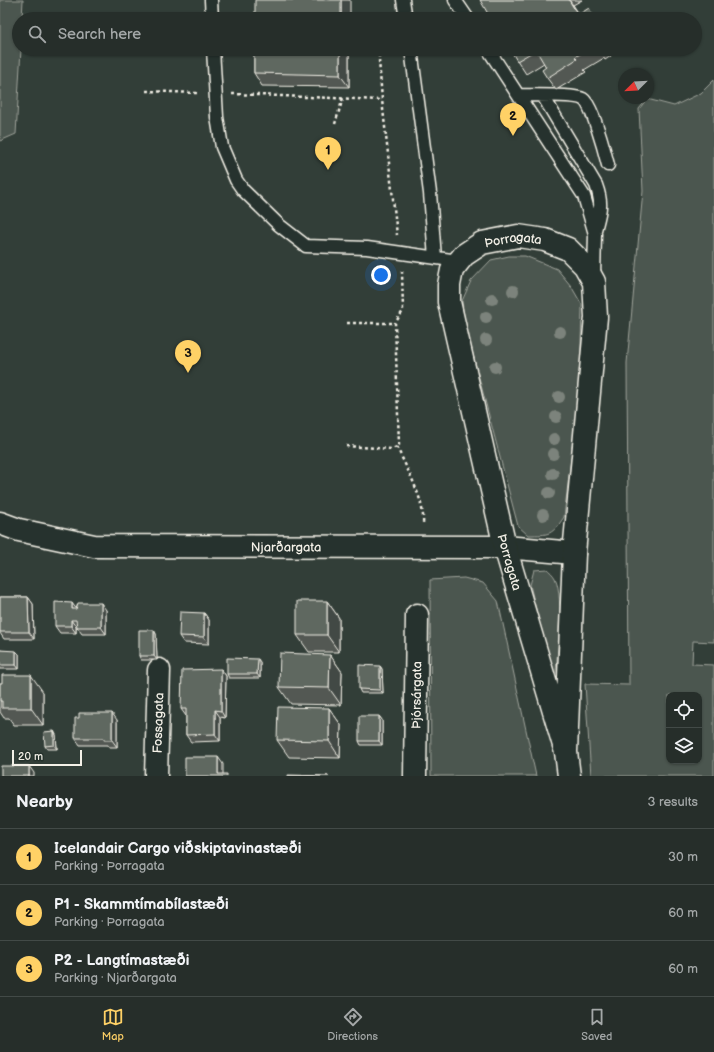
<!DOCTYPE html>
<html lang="en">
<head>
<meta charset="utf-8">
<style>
  body { margin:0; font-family:"Balsamiq Sans",sans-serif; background:#2e3632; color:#f1f3f6 }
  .controls { position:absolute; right:12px; bottom:12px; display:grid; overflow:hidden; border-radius:8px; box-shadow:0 1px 3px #0004 }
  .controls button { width:36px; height:36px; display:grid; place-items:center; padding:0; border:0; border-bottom:1px solid #424a47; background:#262e2a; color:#f1f3f6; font:20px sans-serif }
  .compass { position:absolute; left:618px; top:68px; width:36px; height:36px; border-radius:50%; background:#262e2a; box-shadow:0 1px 3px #0004; rotate:246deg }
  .scale { position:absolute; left:12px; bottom:10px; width:70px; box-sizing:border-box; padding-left:4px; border:2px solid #f4f1e8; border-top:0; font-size:11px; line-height:14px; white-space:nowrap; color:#f4f1e8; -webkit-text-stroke:3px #26332d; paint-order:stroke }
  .you { position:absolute; left:381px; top:275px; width:14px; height:14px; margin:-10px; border:3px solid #fff; border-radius:50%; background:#1a73e8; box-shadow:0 0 0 6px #1a73e833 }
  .badge { display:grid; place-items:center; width:26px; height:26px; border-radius:50%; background:#ffd166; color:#111; font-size:13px; font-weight:700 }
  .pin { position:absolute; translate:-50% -33px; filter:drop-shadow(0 1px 2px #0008) }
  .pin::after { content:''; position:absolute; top:21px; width:14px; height:12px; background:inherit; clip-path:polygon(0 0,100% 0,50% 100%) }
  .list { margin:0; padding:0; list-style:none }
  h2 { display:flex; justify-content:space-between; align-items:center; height:52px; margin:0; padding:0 16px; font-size:17px }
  h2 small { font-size:13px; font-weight:400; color:#a4a8a8 }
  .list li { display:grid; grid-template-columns:26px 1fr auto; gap:12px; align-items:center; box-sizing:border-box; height:56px; padding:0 16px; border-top:1px solid #424a47 }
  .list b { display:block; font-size:15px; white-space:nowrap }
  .list p { margin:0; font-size:13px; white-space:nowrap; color:#a4a8a8 }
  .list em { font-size:13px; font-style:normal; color:#a4a8a8 }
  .icon { flex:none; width:22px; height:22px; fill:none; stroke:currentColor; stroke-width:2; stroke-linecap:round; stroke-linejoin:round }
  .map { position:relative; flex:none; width:714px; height:776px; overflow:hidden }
  .search { position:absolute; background:#262e2a; box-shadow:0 1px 3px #0004; left:12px; right:12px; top:12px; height:44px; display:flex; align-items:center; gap:10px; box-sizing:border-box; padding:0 14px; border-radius:22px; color:#a4a8a8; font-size:15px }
  .sheet { height:220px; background:#262e2a }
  nav { display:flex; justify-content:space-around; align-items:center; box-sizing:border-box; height:56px; border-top:1px solid #424a47; background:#262e2a; font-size:11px; color:#a4a8a8 }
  nav a { display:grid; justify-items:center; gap:2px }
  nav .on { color:#ffd166 }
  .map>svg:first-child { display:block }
  .green { fill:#4c564f; stroke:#a0a49c; fill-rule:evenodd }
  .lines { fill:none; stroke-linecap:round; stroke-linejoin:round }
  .lane-casing { stroke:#f4f1e8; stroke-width:15 }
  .street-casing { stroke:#f4f1e8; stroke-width:25 }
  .secondary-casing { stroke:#f4f1e8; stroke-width:25 }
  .path { stroke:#f4f1e8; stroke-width:2.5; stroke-dasharray:3 3; stroke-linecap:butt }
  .lane { stroke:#26332d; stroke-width:12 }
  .street { stroke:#26332d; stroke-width:22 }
  .secondary { stroke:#26332d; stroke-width:22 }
  .tree { fill:#7c837b }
  .wall { fill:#525953; stroke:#f4f1e8 }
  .shaded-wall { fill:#424944; stroke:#f4f1e8 }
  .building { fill:#5f6861; stroke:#f4f1e8 }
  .labels { text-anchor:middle; stroke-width:3.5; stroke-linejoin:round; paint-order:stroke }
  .street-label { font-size:13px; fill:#f4f1e8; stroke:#26332d }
</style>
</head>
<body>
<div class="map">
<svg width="714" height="776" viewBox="0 0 714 776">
  <rect width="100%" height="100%" fill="#323e38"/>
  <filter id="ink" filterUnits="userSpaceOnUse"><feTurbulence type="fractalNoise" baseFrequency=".025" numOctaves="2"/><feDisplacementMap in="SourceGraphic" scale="8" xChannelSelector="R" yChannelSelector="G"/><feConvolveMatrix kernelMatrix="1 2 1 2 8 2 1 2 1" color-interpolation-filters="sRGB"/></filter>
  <g filter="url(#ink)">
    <path class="green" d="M 0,0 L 23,0 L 22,19 L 19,19 L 19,49 L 21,49 L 16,134 L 0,141 Z
      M 714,80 L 714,642 L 693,641 L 692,664 L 714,665 L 714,776 L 591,776 L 585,684 L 629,685 L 627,363 L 643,191 L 639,109 L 647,99 L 674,106 L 701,93 ZM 669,695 L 699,695 L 699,761 L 669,761 Z
      M 509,256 L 525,256 L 557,269 L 571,286 L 582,305 L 580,383 L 564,517 C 552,535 550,535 528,535 L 518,526 L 465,324 L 462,301 L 471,281 L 491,260 Z
      M 547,569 C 549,571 553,574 555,578 C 565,597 556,661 555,685 L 530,585 L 534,570 Z
      M 464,578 L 483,583 L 498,601 L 536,776 L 431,776 L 430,580 Z"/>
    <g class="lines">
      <defs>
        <path id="lane" d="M 211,0 L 212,19
          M 403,0 L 406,19
          M 455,0 L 468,19
          M 213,49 L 217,117 L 222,147 L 236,180 L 243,190 L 279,225 L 306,246 L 367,248 L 458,261
          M 411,49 L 430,193 L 435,258
          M 488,49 L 584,196 L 595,234 L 594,276
          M 518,95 C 530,96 574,94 583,99 C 592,104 605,153 608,165
          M 543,96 L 596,185 C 603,204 600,211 595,230"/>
        <g id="street">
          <path id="s1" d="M 156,776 L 159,670"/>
          <path id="s2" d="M 415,776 L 417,615"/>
        </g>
        <g id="secondary">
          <path id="s3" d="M 0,523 L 19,530 L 94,546 L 505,547 L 574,553"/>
          <path id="s4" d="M 566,752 L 505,547 L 449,302 L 449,285 L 452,270 L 464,255 L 482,243 L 518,236 L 545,240 L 568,249 L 585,266 L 594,282 L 596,317 L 574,553 L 566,752 L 569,776"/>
        </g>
      </defs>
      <use href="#lane" class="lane-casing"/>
      <use href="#street" class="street-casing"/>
      <use href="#secondary" class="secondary-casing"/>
      <path class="path" d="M 382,49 L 379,54 L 379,60 L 382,100 L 397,235
        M 146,91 L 197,93
        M 232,94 L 382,100
        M 335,124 L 343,98
        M 347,323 L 395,323
        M 346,446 L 391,449 L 397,447 L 399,445 L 395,323 L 403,311 L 402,271
        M 397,447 C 407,470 425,499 423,524"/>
      <use href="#lane" class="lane"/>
      <use href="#street" class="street"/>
      <use href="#secondary" class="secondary"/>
    </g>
    <g class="tree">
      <circle cx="513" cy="291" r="6"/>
      <circle cx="492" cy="299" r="6"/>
      <circle cx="486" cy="317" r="6"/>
      <circle cx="560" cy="332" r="6"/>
      <circle cx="486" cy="340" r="6"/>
      <circle cx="495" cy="367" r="6"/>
      <circle cx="559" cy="397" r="6"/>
      <circle cx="556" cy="417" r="6"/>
      <circle cx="554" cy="439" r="6"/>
      <circle cx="553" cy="454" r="6"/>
      <circle cx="553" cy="474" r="6"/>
      <circle cx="549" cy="493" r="6"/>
      <circle cx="543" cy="515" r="6"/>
    </g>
    <path class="wall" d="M 480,0 L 582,0 L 573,5 L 579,14 L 596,19 Z
      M 254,49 L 349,49 L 349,87 L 262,86 L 254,73 Z
      M 510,49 L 607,49 L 611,56 L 605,60 L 604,58 L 584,70 L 586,72 L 556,90 L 547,78 L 546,67 L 544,63 L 526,74 Z
      M 0,597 L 28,597 L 33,604 L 34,639 L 4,639 L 0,633 Z
      M 327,601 L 339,618 L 339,652 L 309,652 L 297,635 Z
      M 76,609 L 106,610 L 106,634 L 82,634 L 77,627 L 76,627 L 76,633 L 60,633 L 55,626 Z
      M 204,613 L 209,620 L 209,644 L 184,643 L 179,636 Z
      M 154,630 L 156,634 L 157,660 L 141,660 L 139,656 Z
      M 0,650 L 19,654 L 19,669 L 0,669 Z
      M 330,655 L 342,672 L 341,705 L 291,704 L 279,687 Z
      M 260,662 L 260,678 L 229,678 L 227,674 Z
      M 380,666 L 382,669 L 383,693 L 361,693 L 359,689 Z
      M 221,669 L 226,676 L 225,718 L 220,717 L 220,741 L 191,742 L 186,735 L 186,716 L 181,709 Z
      M 0,683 L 43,692 L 43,725 L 14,725 L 9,718 L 4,718 L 0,712 Z
      M 329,708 L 341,725 L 340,758 L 289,757 L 277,740 Z
      M 379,716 L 382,720 L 382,745 L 361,745 L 359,741 Z
      M 117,720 L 117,747 L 109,747 L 108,745 L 80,745 L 75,738 Z
      M 54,731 L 56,735 L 57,749 L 47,749 L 45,746 Z"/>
    <path class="shaded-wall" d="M 341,0 L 350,0 L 350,19 L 341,19 Z
      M 569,0 L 573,5 L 582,19 L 578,15 Z
      M 340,49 L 349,49 L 349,87 L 340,75 Z
      M 28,597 L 33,604 L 34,639 L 29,632 Z
      M 327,601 L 339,618 L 339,652 L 327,635 Z
      M 72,603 L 77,610 L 72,609 Z
      M 101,603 L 106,610 L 106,634 L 101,627 Z
      M 204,613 L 209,620 L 209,644 L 204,637 Z
      M 71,620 L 76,627 L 76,633 L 71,626 Z
      M 154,630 L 156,634 L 157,660 L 154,656 Z
      M 16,651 L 19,654 L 19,669 L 16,665 Z
      M 330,655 L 342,672 L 341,705 L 329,688 Z
      M 258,659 L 260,662 L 260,678 L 257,674 Z
      M 380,666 L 382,669 L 383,693 L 380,690 Z
      M 221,669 L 226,676 L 225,718 L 221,711 Z
      M 31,675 L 43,692 L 43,725 L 31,708 Z
      M 329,708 L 341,725 L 340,758 L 329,741 Z
      M 215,710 L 220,717 L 220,741 L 215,734 Z
      M 112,713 L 117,720 L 117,747 L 112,740 Z
      M 379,716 L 382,720 L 382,745 L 379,741 Z
      M 54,731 L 56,735 L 57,749 L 54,745 Z
      M 218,757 L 223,764 L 223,776 L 218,774 Z
      M 29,766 L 34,773 L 34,776 L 29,776 Z"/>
    <path class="building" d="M 255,0 L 341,0 L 341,19 L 255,19 Z
      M 480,0 L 569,0 L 578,15 L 589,8 L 595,19 L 491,19 Z
      M 254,49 L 340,49 L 340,75 L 254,73 Z
      M 510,49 L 589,49 L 575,57 L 577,59 L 547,78 L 542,70 L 546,67 L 536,50 L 517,61 Z
      M 0,597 L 28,597 L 29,632 L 0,632 Z
      M 297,601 L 327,601 L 327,635 L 297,635 Z
      M 55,602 L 72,603 L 72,609 L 76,609 L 78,603 L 101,603 L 101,627 L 77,627 L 76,620 L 71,620 L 71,626 L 55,626 Z
      M 180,612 L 204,613 L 204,637 L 179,636 Z
      M 139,630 L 154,630 L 154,656 L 139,656 Z
      M 0,650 L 16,651 L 16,665 L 0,665 Z
      M 280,653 L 330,655 L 329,688 L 279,687 Z
      M 227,658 L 258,659 L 257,674 L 227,674 Z
      M 359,665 L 380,666 L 380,690 L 359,689 Z
      M 221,669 L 221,711 L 215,710 L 215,734 L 186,735 L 186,709 L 181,709 L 182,670 Z
      M 2,675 L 31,675 L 31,708 L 2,708 L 2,701 L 0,701 L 0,683 L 2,683 Z
      M 278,707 L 329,708 L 329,741 L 277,740 Z
      M 79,713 L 112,713 L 112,740 L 104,740 L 104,738 L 75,738 L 75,718 L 79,718 Z
      M 359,716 L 379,716 L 379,741 L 359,741 Z
      M 54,731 L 54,745 L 45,746 L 44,732 Z
      M 185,757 L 218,757 L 218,774 L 227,774 L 227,776 L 185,776 Z
      M 1,766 L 29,766 L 29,776 L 1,776 Z
      M 288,775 L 329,776 L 288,776 Z"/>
  </g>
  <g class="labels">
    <g class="street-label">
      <text dy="5" stroke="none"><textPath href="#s4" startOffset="570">Þorragata</textPath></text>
      <text dy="5" stroke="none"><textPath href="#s3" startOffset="289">Njarðargata</textPath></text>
      <text transform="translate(510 562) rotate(74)" y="5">Þorragata</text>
      <text dy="5" stroke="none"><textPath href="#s2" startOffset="81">Þjórsárgata</textPath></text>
      <text dy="5" stroke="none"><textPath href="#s1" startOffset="53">Fossagata</textPath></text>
    </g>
  </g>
</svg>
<div class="controls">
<button><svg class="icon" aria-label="locate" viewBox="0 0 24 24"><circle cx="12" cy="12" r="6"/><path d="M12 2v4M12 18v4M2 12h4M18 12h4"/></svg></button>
<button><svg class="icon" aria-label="layers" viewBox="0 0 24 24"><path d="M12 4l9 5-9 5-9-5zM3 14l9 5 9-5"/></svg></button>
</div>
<svg class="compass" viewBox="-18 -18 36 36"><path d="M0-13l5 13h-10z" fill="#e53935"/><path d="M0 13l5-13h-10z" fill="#a4a8a8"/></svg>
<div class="scale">20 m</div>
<div class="you"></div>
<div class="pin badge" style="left:328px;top:170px">1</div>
<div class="pin badge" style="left:513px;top:136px">2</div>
<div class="pin badge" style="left:188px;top:373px">3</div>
<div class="search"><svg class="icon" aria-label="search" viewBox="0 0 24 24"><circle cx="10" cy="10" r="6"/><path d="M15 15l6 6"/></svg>Search here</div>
</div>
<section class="sheet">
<h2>Nearby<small>3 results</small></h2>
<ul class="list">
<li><span class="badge">1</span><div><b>Icelandair Cargo viðskiptavinastæði</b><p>Parking · Þorragata</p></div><em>30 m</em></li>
<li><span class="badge">2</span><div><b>P1 - Skammtímabílastæði</b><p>Parking · Þorragata</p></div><em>60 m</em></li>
<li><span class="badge">3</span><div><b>P2 - Langtímastæði</b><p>Parking · Njarðargata</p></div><em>60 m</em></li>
</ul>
</section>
<nav>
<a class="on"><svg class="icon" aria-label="map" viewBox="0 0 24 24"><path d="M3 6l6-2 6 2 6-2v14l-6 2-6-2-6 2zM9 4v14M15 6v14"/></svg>Map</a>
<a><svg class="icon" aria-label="directions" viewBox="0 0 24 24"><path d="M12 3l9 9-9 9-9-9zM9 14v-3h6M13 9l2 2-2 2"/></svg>Directions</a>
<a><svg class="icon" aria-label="saved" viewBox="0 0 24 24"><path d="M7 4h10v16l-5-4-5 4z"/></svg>Saved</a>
</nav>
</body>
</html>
